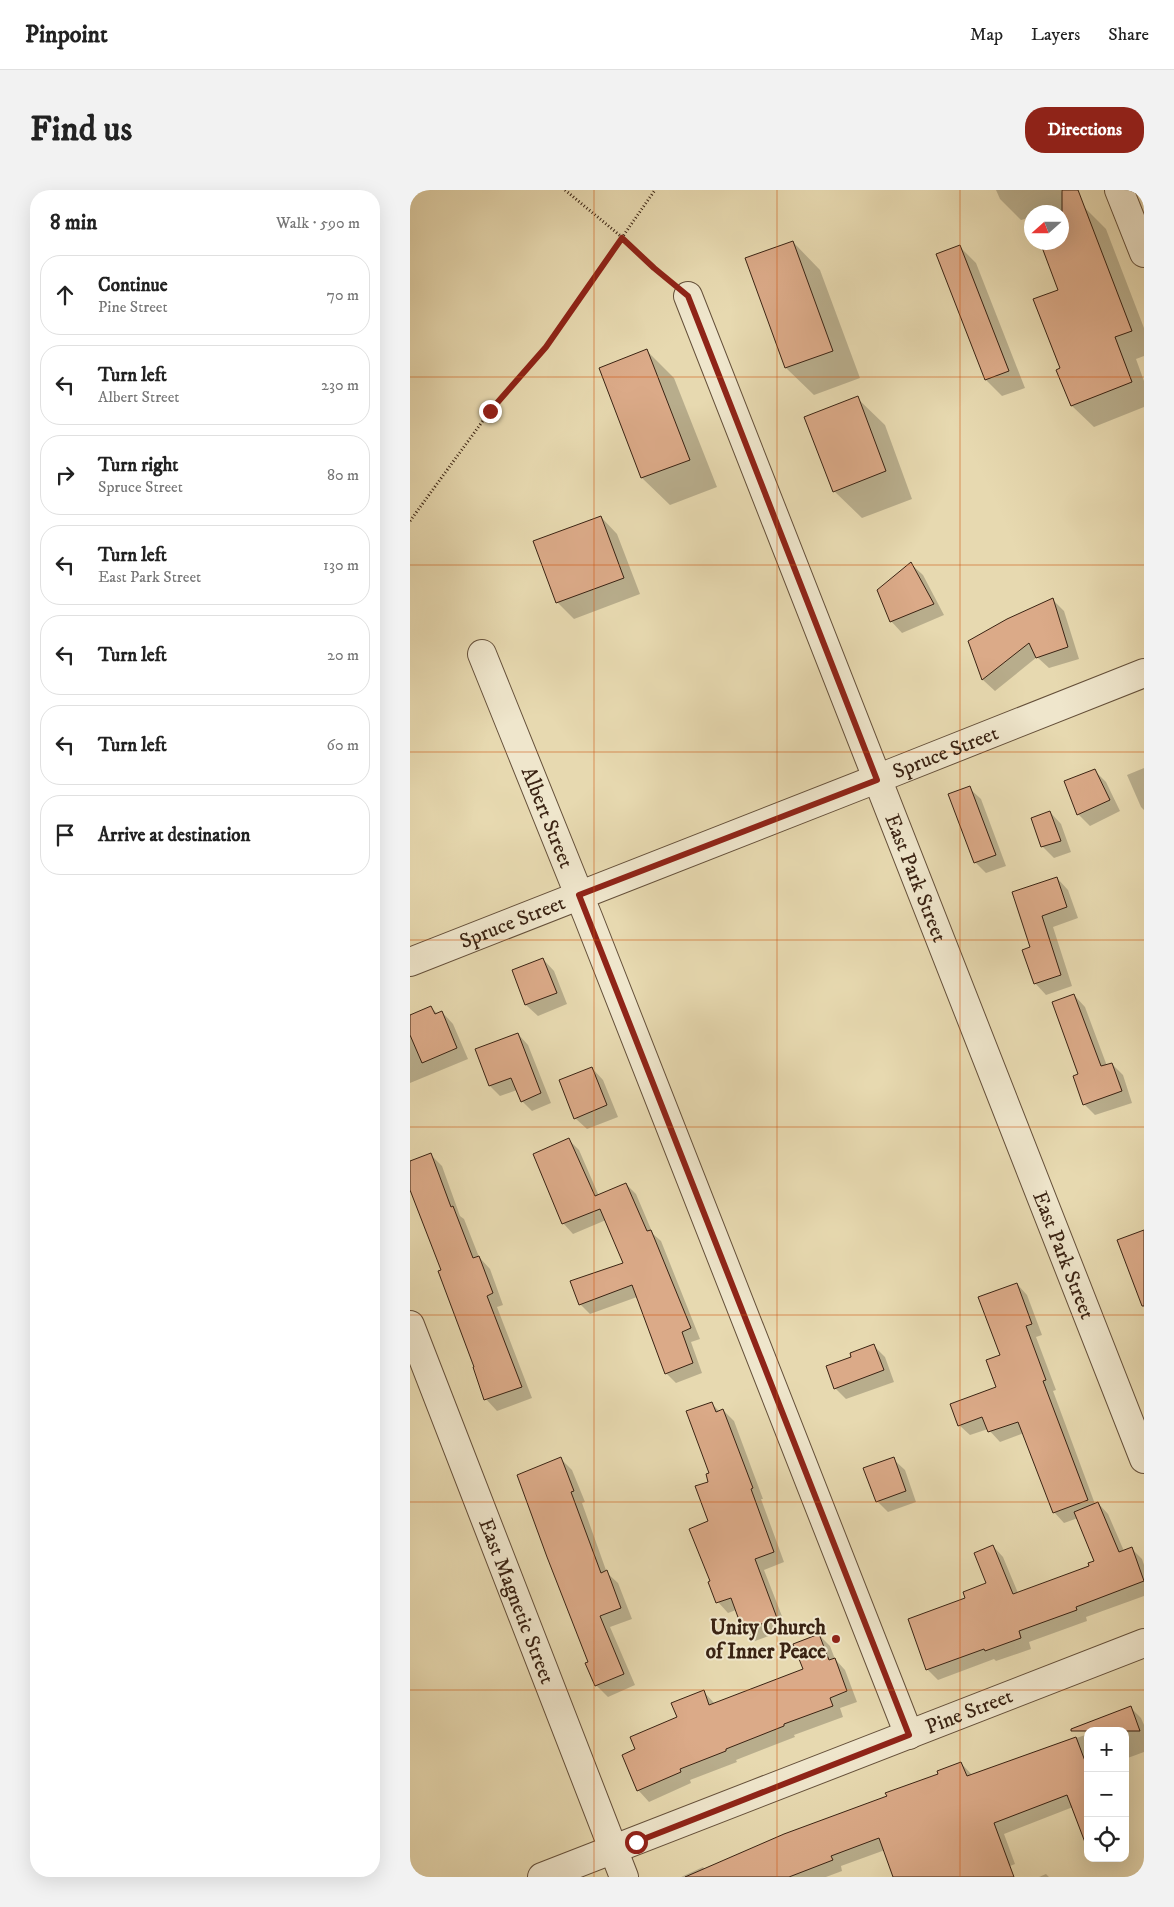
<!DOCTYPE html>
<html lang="en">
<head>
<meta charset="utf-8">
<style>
  body { margin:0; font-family:"IM FELL DW Pica",serif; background:#f2f2f2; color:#222 }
  .controls { position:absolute; right:15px; bottom:15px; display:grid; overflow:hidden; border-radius:10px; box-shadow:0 5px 20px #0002 }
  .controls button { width:45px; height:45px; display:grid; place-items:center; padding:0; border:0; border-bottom:1px solid #e0e0e0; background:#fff; color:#222; font:25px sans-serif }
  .compass { position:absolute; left:614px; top:15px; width:45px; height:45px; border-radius:50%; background:#fff; box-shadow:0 5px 20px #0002; rotate:249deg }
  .stop { position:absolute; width:15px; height:15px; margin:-11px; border:4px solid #8f2418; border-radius:50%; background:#fff }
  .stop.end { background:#8f2418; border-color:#fff; box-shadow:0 1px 5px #0008 }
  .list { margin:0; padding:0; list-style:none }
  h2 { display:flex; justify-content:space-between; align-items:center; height:65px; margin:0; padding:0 20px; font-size:21px }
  h2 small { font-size:16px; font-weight:400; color:#767676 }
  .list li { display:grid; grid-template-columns:32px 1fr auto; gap:15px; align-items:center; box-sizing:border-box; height:80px; margin:0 10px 10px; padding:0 10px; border:1px solid #e0e0e0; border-radius:20px }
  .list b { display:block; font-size:19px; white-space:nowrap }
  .list p { margin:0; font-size:16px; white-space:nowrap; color:#767676 }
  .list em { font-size:16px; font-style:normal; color:#767676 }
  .icon { flex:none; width:28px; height:28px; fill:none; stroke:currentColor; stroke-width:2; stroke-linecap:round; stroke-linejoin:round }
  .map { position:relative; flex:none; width:734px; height:1687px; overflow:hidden; border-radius:20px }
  header { display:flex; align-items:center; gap:30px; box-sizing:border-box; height:70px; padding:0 25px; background:#fff; border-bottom:1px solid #e0e0e0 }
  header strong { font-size:24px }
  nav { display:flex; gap:28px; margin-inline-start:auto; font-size:18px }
  .intro { display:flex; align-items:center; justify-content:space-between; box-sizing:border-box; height:120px; padding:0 30px }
  h1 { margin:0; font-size:35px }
  .button { padding:12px 22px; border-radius:20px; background:#8f2418; color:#fff; font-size:18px; font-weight:700 }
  main { display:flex; gap:30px; padding:0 30px }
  aside { flex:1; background:#fff; border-radius:20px; box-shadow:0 5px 20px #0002 }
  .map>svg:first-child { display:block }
  .shadow { fill:#0003 }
  .building { fill:#dbaa88; stroke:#3a2313 }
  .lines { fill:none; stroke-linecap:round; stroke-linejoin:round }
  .minor-casing { stroke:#65503a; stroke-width:30 }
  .path { stroke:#3a2313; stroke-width:3; stroke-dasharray:1 2.5; stroke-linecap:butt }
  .minor { stroke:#efe6cc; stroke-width:28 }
  .route { stroke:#8f2418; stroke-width:6 }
  .grid { fill:none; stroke:#ce510d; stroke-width:1; stroke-opacity:0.55 }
  .poi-dot { fill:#8f2418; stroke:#efe6cc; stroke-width:2 }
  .labels { text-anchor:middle; stroke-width:4; stroke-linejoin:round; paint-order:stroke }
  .street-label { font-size:21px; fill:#3a2313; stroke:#efe6cc }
  .poi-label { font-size:21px; font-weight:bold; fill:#3a2313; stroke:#efe6cc; text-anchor:end }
</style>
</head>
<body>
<header>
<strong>Pinpoint</strong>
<nav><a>Map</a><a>Layers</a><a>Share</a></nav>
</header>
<div class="intro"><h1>Find us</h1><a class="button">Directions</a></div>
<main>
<aside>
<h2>8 min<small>Walk · 590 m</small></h2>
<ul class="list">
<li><svg class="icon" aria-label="ahead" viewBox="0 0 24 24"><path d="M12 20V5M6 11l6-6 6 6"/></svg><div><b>Continue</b><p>Pine Street</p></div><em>70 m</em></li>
<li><svg class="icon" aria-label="left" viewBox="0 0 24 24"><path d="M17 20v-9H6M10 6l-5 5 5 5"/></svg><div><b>Turn left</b><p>Albert Street</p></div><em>230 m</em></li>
<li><svg class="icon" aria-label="right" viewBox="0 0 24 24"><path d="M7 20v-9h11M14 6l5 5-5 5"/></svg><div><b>Turn right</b><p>Spruce Street</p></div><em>80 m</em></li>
<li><svg class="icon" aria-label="left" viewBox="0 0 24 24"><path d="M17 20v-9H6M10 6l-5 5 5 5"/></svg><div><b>Turn left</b><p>East Park Street</p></div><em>130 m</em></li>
<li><svg class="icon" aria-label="left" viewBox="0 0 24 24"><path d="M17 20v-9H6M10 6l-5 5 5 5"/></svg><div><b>Turn left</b></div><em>20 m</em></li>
<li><svg class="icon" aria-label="left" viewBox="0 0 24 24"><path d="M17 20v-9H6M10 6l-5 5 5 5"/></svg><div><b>Turn left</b></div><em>60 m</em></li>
<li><svg class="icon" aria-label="arrive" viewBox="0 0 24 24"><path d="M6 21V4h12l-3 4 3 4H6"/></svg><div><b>Arrive at destination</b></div></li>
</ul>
</aside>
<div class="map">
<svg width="734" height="1687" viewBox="0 0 734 1687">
  <rect width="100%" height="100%" fill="#e7d9b0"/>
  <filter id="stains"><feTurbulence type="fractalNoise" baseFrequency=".004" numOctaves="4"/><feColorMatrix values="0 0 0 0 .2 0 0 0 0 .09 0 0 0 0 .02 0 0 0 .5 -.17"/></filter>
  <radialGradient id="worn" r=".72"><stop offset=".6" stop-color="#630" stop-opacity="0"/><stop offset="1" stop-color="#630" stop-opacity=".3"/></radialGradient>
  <path class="shadow" d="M 586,0 L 651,0 L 659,23 L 674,17 L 696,39 L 734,138 L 734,166 L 726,169 L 734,191 L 734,217 L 684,237 L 662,216 L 647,180 L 651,179 L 650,100 L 652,22 L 622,22 L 622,27 L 611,30 L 590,9 Z
    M 383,52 L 410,80 L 450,188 L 404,205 L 376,178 L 336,69 Z
    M 550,57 L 566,73 L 615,198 L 592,206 L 576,190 Z
    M 237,161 L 264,188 L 307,297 L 260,315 L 232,288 L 190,179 Z
    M 447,208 L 475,235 L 502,309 L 452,328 L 424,301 Z
    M 191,327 L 207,344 L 230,404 L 164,429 L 147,412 Z
    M 501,374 L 513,385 L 534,425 L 492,443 L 481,431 Z
    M 643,410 L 654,421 L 669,469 L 639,478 L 627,467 L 585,501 L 573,490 L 560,451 Z
    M 734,578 L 734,620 L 731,617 L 717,585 Z
    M 685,581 L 696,592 L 710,621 L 680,636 L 668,624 L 656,592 Z
    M 559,598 L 571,609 L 596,676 L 576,683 L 565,672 Z
    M 640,622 L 651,634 L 661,662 L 644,668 L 632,656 Z
    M 647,688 L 658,700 L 668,728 L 643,737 L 662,796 L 636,805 L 625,793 L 622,758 L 604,703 Z
    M 133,769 L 144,781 L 157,814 L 128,826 L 116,815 L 103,781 Z
    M 664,805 L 675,817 L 697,876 L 702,874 L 713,885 L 722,913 L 685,925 L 674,914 Z
    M 21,818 L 28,824 L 32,822 L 43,834 L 58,869 L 0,893 L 0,826 Z
    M 108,844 L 118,855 L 141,913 L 122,921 L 112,911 L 107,900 L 90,906 L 80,896 L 66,860 Z
    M 182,878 L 193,890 L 208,927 L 177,939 L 165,928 Z
    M 159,950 L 169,960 L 189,1006 L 216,994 L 226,1004 L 243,1044 L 251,1051 L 290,1149 L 281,1152 L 292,1183 L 266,1193 L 256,1183 L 227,1107 L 180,1124 L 170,1114 L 215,1074 L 196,1030 L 163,1044 L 153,1033 Z
    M 21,965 L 32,976 L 50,1026 L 54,1029 L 69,1067 L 80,1079 L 93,1115 L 87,1117 L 122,1208 L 87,1221 L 76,1209 L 33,1081 L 0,995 L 0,972 Z
    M 607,1094 L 617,1105 L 632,1145 L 626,1147 L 646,1200 L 643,1201 L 685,1314 L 688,1313 L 698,1324 L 714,1361 L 721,1358 L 732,1369 L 734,1375 L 734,1406 L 676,1427 L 677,1431 L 619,1452 L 621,1459 L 586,1471 L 584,1469 L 528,1490 L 517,1479 L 557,1409 L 578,1394 L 583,1356 L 593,1367 L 608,1403 L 680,1377 L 686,1371 L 668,1328 L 654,1333 L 644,1322 L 614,1243 L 590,1252 L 578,1239 L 560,1245 L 549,1235 L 588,1198 L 591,1166 Z
    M 463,1155 L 475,1167 L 484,1192 L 436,1209 L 425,1198 L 443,1167 Z
    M 301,1213 L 310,1222 L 313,1220 L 324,1231 L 353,1309 L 351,1309 L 374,1372 L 354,1380 L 377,1439 L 345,1451 L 334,1440 L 326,1420 L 318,1423 L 308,1412 L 300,1332 Z
    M 151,1269 L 162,1280 L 175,1312 L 172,1313 L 197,1383 L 208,1393 L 222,1429 L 200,1437 L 225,1495 L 198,1507 L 186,1495 L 179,1472 Z
    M 483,1269 L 495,1280 L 506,1312 L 478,1322 L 467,1311 Z
    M 409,1445 L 420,1456 L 425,1469 L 435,1480 L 447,1512 L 430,1518 L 433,1527 L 384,1545 L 385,1547 L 326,1570 L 327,1572 L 280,1590 L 281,1593 L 239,1612 L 229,1601 L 214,1565 L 227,1560 L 268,1528 L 294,1502 L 305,1514 L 395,1480 Z
    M 721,1518 L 731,1528 L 734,1535 L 734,1562 L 715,1569 L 715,1541 Z
    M 678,1544 L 678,1631 L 663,1617 L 594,1644 L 605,1674 L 572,1687 L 485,1687 L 475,1660 L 431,1676 L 432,1681 L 416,1687 L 271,1687 L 293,1677 L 295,1680 L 478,1607 L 551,1573 L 562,1585 Z
    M 636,1684 L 639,1687 L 629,1687 Z"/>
  <path class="building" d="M 652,0 L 668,0 L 722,141 L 705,147 L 722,192 L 661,216 L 646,180 L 650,178 L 623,109 L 648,100 L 630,52 L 652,52 Z
    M 383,51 L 423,161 L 375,178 L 335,68 Z
    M 550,55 L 599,181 L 575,190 L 526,64 Z
    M 237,159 L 280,270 L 231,288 L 189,178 Z
    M 448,206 L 476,281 L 423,302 L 394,227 Z
    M 191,326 L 214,388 L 146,413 L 123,351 Z
    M 501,372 L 524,414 L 480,432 L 467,400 Z
    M 643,408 L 658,457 L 626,468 L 619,453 L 572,490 L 558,451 L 597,429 Z
    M 685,579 L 700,610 L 667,625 L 654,591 Z
    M 560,596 L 586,665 L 564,673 L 538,604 Z
    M 640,621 L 651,651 L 631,657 L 621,628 Z
    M 647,687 L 657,717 L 632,726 L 651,785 L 624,794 L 612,760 L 620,757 L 602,702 Z
    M 133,768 L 147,803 L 115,815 L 102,780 Z
    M 664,804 L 691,876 L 702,873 L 712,901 L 673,915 L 663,886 L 668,884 L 642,812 Z
    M 21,816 L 25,824 L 32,821 L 47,858 L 12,873 L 0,845 L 0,825 Z
    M 108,843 L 131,903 L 111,912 L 101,888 L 79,896 L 65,859 Z
    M 182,877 L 197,915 L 164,929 L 149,890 Z
    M 159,948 L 185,1006 L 216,993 L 237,1041 L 241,1040 L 281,1138 L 272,1142 L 283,1173 L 255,1184 L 222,1095 L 169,1115 L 160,1091 L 213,1073 L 190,1019 L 152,1034 L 123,964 Z
    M 21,963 L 41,1017 L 43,1016 L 63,1068 L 69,1066 L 83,1103 L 77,1106 L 112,1197 L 74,1210 L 63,1177 L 64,1177 L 28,1081 L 31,1080 L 0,1000 L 0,971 Z
    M 734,1040 L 734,1116 L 732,1116 L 707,1050 Z
    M 607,1093 L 622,1134 L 616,1136 L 636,1190 L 633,1191 L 678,1310 L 643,1323 L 608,1232 L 578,1242 L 572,1227 L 548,1236 L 540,1214 L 586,1197 L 576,1170 L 590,1165 L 568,1107 Z
    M 464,1154 L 474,1180 L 424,1199 L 416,1176 L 441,1167 L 440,1163 Z
    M 302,1212 L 306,1222 L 313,1219 L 343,1298 L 341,1299 L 364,1362 L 345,1369 L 367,1428 L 333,1441 L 321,1408 L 306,1413 L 298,1392 L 300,1391 L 279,1339 L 298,1331 L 285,1296 L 298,1292 L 296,1284 L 299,1283 L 276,1221 Z
    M 151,1267 L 164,1301 L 161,1302 L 191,1383 L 197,1380 L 211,1418 L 190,1426 L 214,1484 L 185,1496 L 175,1473 L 178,1472 L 137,1367 L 107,1285 Z
    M 484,1267 L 496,1301 L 466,1312 L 453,1278 Z
    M 688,1312 L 709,1362 L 722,1357 L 734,1391 L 666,1417 L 667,1420 L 609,1441 L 611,1448 L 575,1461 L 574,1459 L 516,1480 L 498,1429 L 555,1408 L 553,1402 L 576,1393 L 564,1363 L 583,1355 L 603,1404 L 679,1376 L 678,1373 L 684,1371 L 664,1322 Z
    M 409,1444 L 419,1470 L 425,1468 L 437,1501 L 420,1508 L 423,1516 L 374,1534 L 374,1536 L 316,1559 L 316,1561 L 270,1579 L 271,1582 L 227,1601 L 212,1565 L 225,1559 L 220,1547 L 267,1527 L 261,1513 L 294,1500 L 299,1515 L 393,1479 L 383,1454 Z
    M 721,1516 L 730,1541 L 661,1541 L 661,1539 Z
    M 666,1547 L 678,1579 L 678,1655 L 676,1655 L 657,1605 L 584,1633 L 604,1687 L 483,1687 L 469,1648 L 421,1666 L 423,1670 L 379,1687 L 275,1687 L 374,1644 L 477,1606 L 475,1603 L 528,1584 L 527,1581 L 551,1572 L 557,1586 Z"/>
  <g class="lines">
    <defs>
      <g id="minor">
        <path d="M 709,0 L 734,63"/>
        <path id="s1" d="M 278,106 L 734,1269"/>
        <path id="s2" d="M 72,464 L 178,727 L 499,1545"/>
        <path id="s3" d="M 0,772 C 244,675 490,581 734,483"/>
        <path id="s4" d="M 0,1135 L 214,1687"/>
        <path id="s5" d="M 132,1687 L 734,1453"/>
      </g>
    </defs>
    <use href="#minor" class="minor-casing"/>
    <path class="path" d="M 155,0 L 213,48 L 258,90
      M 0,331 L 80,221 L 136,157 L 245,0"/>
    <use href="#minor" class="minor"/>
  </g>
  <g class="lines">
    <path class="route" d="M 80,221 L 136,157 L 212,48 L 244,78 L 278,106 L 467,590 L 169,705 L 499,1545 L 226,1652"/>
  </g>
  <path class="grid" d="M 184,0 L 184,1687M 367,0 L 367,1687M 550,0 L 550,1687M 0,187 L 734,187M 0,375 L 734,375M 0,562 L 734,562M 0,750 L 734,750M 0,937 L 734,937M 0,1125 L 734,1125M 0,1312 L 734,1312M 0,1500 L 734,1500"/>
  <circle class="poi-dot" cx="426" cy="1449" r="5"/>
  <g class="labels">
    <g class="street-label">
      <text dy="7" stroke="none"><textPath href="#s3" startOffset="575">Spruce Street</textPath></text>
      <text dy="7" stroke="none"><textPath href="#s2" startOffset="176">Albert Street</textPath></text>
      <text dy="7" stroke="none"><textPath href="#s1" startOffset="625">East Park Street</textPath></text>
      <text dy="7" stroke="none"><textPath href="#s3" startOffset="110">Spruce Street</textPath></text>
      <text dy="7" stroke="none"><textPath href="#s1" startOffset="1030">East Park Street</textPath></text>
      <text dy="7" stroke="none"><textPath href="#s4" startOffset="296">East Magnetic Street</textPath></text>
      <text dy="7" stroke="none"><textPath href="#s5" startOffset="458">Pine Street</textPath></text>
    </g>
    <g class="poi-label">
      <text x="416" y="1444">Unity Church<tspan x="416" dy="24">of Inner Peace</tspan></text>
    </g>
  </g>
  <rect width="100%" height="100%" filter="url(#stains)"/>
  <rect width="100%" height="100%" fill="url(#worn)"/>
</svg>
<div class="controls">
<button>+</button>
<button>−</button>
<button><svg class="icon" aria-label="locate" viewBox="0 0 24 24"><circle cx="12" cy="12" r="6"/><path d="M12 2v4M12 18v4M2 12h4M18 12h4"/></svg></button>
</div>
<svg class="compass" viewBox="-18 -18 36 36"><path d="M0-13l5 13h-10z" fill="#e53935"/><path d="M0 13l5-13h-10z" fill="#767676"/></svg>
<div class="stop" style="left:226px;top:1652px"></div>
<div class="stop end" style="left:80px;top:221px"></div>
</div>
</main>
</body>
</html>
